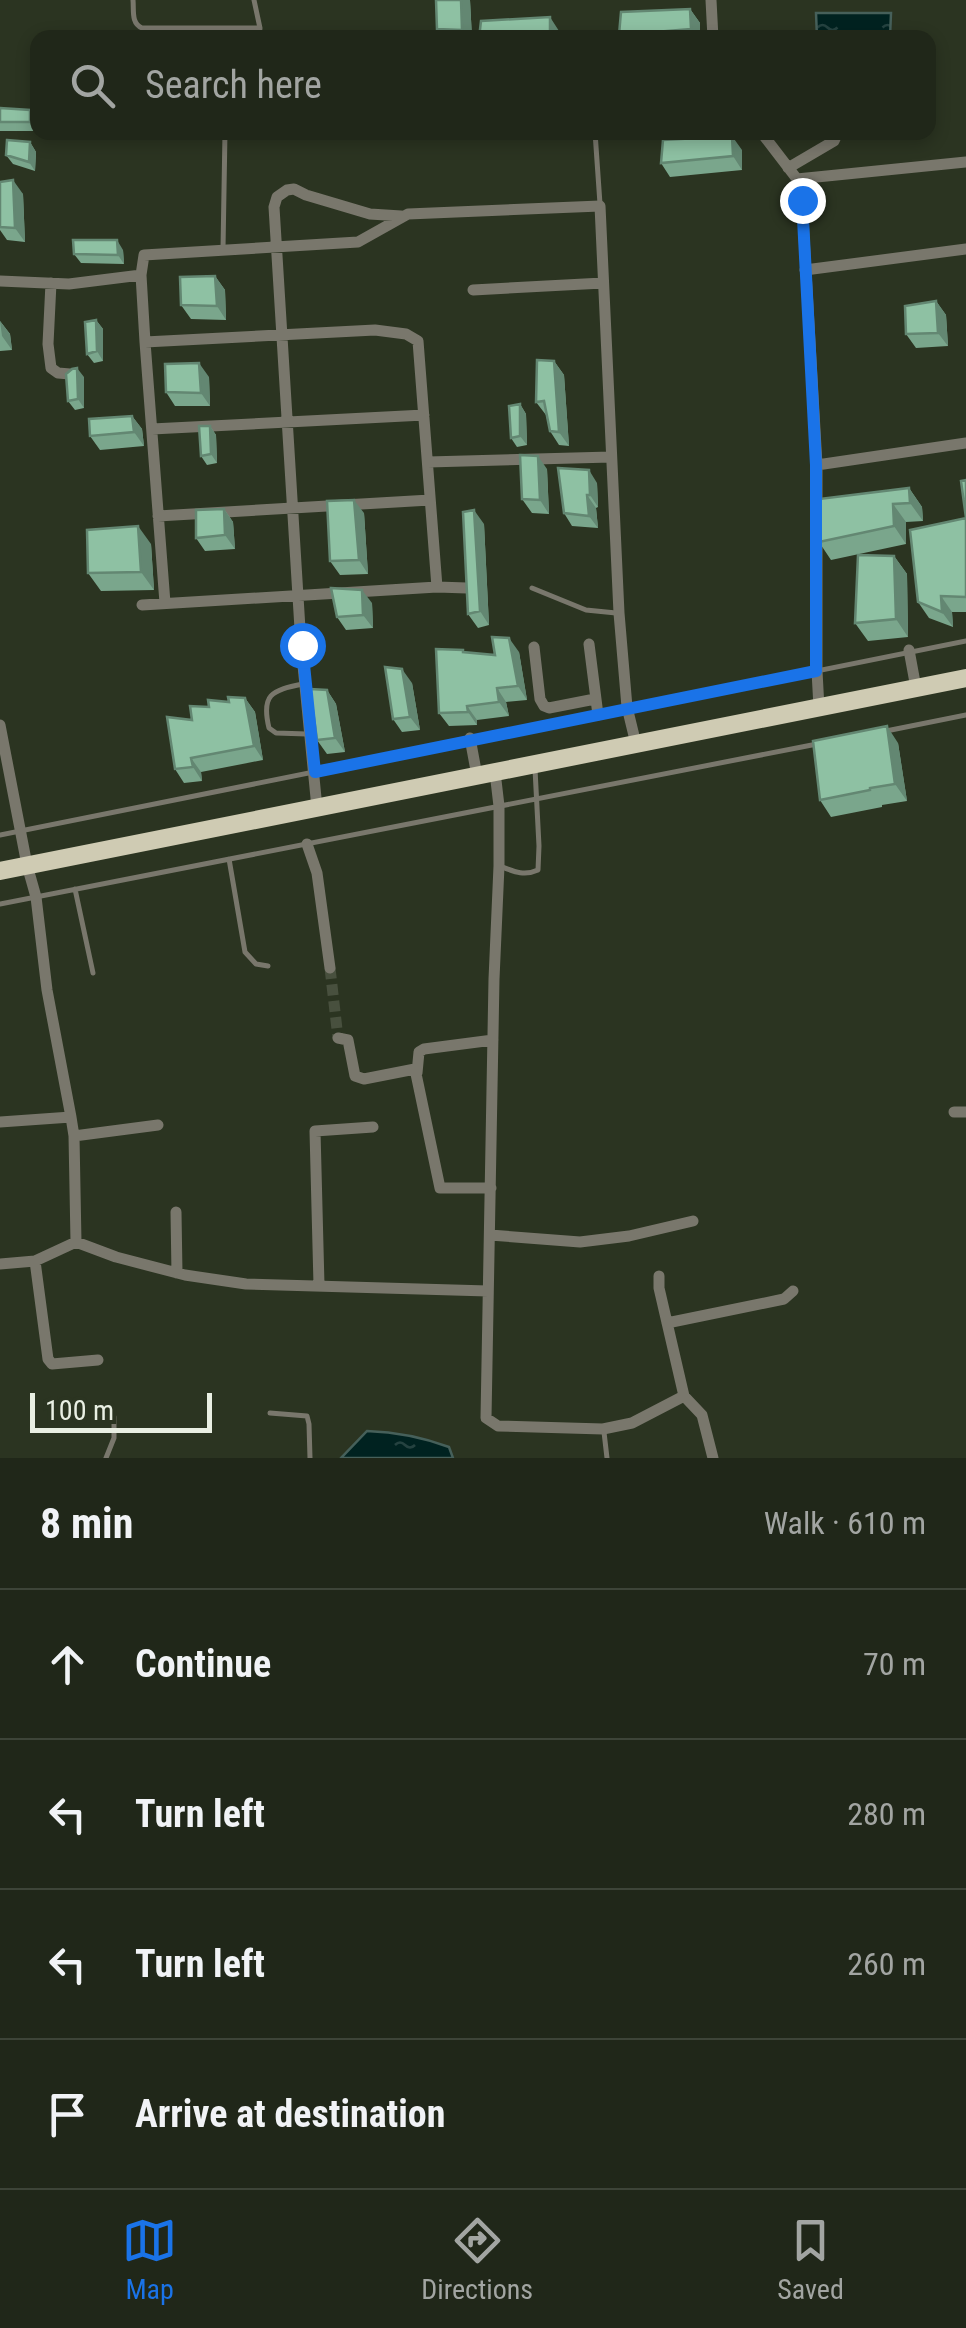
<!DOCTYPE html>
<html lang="en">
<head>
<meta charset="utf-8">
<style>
  body { margin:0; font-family:"Roboto Condensed",sans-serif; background:#282f22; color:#f1f3f6 }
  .scale { position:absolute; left:30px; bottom:25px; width:182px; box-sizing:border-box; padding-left:10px; border:5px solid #e9efe3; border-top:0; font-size:28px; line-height:35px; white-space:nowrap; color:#e9efe3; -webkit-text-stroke:8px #2b3421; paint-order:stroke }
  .stop { position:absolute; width:30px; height:30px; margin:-22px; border:8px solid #1a73e8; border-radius:50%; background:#fff }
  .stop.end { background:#1a73e8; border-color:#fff; box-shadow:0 2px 10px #0008 }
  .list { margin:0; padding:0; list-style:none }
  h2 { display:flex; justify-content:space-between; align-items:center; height:130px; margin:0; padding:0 40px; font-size:42px }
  h2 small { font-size:32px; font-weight:400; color:#a2a5a2 }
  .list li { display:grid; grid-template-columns:65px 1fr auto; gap:30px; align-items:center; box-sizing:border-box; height:150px; padding:0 40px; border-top:2px solid #3d4438 }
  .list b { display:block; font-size:38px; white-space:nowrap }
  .list em { font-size:32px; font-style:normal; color:#a2a5a2 }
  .icon { flex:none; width:55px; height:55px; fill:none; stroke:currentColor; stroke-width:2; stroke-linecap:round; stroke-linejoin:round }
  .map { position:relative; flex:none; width:966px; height:1458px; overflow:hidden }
  .search { position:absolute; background:#202719; box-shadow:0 5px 15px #0003; left:30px; right:30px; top:30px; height:110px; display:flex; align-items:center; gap:25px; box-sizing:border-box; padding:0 35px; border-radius:20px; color:#a2a5a2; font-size:38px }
  .sheet { height:730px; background:#202719 }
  nav { display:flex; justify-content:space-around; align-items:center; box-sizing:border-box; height:140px; border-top:2px solid #3d4438; background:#202719; font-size:28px; color:#a2a5a2 }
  nav a { display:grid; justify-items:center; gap:5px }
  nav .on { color:#1a73e8 }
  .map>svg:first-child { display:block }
  .water { fill:url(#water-ripples); stroke:#46605a; stroke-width:2.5 }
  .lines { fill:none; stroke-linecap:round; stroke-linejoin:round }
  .minor-tunnel { stroke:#48503e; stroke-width:11; stroke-dasharray:11 5.5; stroke-linecap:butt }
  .service { stroke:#79776c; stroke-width:5 }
  .minor { stroke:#79776c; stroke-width:11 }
  .trunk { stroke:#cfcbb3; stroke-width:18 }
  .wall { fill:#7aa68c }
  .shaded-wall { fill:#638772 }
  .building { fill:#8ec1a3; stroke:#638772; stroke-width:2.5 }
  .route { stroke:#1a73e8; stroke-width:12 }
</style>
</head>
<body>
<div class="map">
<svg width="966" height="1458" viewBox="0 0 966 1458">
  <defs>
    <pattern id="water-ripples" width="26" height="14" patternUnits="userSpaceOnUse" patternTransform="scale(2.5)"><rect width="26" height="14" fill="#002220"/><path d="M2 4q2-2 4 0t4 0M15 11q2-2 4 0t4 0" fill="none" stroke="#254240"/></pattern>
  </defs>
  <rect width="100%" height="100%" fill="#2b3421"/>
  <path class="water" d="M 816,13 L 891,13 L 890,37 L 817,37 Z
    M 367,1431 C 396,1432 422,1437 449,1447 L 453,1458 L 341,1458 Z"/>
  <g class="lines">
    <path class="minor-tunnel" d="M 330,968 L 338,1038"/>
    <path class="service" d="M 133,0 C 134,11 131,23 142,28 L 260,28
      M 254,0 L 260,28 L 259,38
      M 595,132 L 600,204
      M 223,249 L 225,132
      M 532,588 L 586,610 L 616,613
      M 303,684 C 271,690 261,695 269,728 L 276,733 L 307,734
      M 886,731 L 966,715
      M 0,835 L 966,641
      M 229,859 L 245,952 L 256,964 L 268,966
      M 502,867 C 515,872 525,876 538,870 L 539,846 L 535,769
      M 75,889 L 93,973
      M 0,904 L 817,744
      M 270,1413 L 307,1416 L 309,1424 L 310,1458
      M 604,1432 L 607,1458
      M 106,1458 L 114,1438 L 114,1417"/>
    <path class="minor" d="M 711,0 L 713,38
      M 761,132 L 797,179 L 802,201 L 817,465 L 817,671 L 819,708
      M 788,168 L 834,141 L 838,132
      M 797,179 L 966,162
      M 805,270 L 966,249
      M 0,281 L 69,284 L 141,275
      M 51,283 L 48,344 L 51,368 L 58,373 L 70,374
      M 473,290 L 603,283
      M 145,342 L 375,330 L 406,334 L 418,341 L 437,587
      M 152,429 L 424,415
      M 428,462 L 611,457
      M 817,465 L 966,443
      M 158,516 L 430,500
      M 165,603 L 145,342 L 141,275 L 144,255 L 358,242 L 408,214 L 600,206 L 619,613 L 627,707 L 636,744
      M 142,605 L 437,587 L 467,588
      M 589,644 L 598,715
      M 534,647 L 540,699 L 544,706 L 549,708 L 595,699
      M 909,650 L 916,688
      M 0,725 L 27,865 L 36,897 L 47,990 L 71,1117 L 74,1136 L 76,1242 L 116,1257 L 185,1275 L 246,1284 L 488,1291
      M 470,738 L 477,776
      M 495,772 L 499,806 L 499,866 L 494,979 L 486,1418 L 498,1426 L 603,1429 L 632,1423 L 684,1396 L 702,1415 L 713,1458
      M 317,808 L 301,645 L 274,207 L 277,197 L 287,190 L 294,189 L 306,195 L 370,214 L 401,216
      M 307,844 L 317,873 L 330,968
      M 338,1038 L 348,1040 L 355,1076 L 364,1079 L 415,1069 L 440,1188 L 491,1188
      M 417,1073 L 419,1052 L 424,1049 L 493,1040
      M 954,1112 L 966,1112
      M 0,1122 L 71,1117
      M 74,1136 L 158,1125
      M 176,1212 L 177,1273
      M 490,1235 L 580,1242 L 629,1236 L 693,1221
      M 35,1261 L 48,1359 L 52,1364 L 98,1360
      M 0,1264 L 35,1261 L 76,1242
      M 659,1276 L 659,1288 L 684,1396
      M 319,1285 L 315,1131 L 373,1127
      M 667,1323 L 784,1299 L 793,1291"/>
    <path class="trunk" d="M 0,871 L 966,678"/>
  </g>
  <path class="wall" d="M 436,0 L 470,0 L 472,38 L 443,38 L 437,29 Z
    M 690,9 L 700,23 L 700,38 L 620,38 L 619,35 Z
    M 0,108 L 30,110 L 37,119 L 36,131 L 0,131 Z
    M 30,142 L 36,152 L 35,171 L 13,164 L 6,155 Z
    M 742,150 L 742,170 L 670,177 L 661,163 Z
    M 0,182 L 23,194 L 25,242 L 7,240 L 0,230 Z
    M 123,250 L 124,264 L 81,263 L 74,254 Z
    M 215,276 L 225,290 L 226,320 L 191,319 L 181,305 Z
    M 936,301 L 946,315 L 948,346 L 916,348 L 906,334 Z
    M 96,320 L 103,329 L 103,361 L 94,363 L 87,354 Z
    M 0,321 L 10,334 L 12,350 L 0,351 Z
    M 554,361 L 564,375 L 569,446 L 559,445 L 550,431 L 546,415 L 536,402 Z
    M 84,377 L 84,408 L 75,410 L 68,401 Z
    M 209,377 L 210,406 L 175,406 L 166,392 Z
    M 520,404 L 526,414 L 527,445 L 517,447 L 511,438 Z
    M 132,416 L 142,429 L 144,446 L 100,450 L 90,436 Z
    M 210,426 L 216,435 L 217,463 L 207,465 L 201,456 Z
    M 547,469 L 549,514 L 532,513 L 522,499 Z
    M 597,483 L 598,507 L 596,508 L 598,528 L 572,526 L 564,513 Z
    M 909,488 L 922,507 L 923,521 L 906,522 L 906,544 L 831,560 L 819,542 Z
    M 224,509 L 233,522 L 235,549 L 205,551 L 196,538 Z
    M 364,513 L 368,574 L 340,575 L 330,561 Z
    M 966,518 L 966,612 L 952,612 L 953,627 L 929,618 L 918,602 Z
    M 484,524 L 489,625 L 478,628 L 468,614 Z
    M 151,544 L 154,590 L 101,591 L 88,573 Z
    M 894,556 L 907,574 L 908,637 L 868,641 L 855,623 Z
    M 372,603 L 373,628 L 346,630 L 337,617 Z
    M 463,650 L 465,652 L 495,655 L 519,652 L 527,700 L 506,702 L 509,716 L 477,720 L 477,725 L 449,726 L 439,713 Z
    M 412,683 L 420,730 L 402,732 L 393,719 Z
    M 327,690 L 336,704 L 345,752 L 327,754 L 317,740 Z
    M 245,698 L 255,712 L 263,760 L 201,772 L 202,781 L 184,783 L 175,769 L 192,720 L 229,702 Z
    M 898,743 L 907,801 L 882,805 L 882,807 L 831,817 L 820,800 Z"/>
  <path class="shaded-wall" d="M 461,0 L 470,0 L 472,38 L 468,38 L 462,30 Z
    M 690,9 L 700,23 L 700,38 L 697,38 L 691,29 Z
    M 550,17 L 559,31 L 560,38 L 550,38 Z
    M 30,110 L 37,119 L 36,131 L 30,122 Z
    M 732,136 L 742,150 L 742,170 L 733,156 Z
    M 30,142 L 36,152 L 35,171 L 29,162 Z
    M 13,180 L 23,194 L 25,242 L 15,228 Z
    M 117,240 L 123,250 L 124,264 L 118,255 Z
    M 215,276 L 225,290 L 226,320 L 217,306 Z
    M 936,301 L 946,315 L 948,346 L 938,333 Z
    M 96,320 L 103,329 L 103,361 L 97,351 Z
    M 0,321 L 10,334 L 12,350 L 2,336 Z
    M 554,361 L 564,375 L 569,446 L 559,432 Z
    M 199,363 L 209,377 L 210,406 L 201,393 Z
    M 77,368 L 84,377 L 84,408 L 78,399 Z
    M 520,404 L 526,414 L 527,445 L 520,436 Z
    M 132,416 L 142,429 L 144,446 L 134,432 Z
    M 210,426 L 216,435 L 217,463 L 211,454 Z
    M 538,456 L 547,469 L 549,514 L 540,500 Z
    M 589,470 L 597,483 L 598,507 L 590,495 Z
    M 909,488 L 922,507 L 923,521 L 910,503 Z
    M 587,495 L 596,508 L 598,528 L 589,516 Z
    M 354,500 L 364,513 L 368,574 L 359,560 Z
    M 893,504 L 906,522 L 906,544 L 894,526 Z
    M 224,509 L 233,522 L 235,549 L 225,535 Z
    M 474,510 L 484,524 L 489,625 L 480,611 Z
    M 138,526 L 151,544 L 154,590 L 141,572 Z
    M 894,556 L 907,574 L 908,637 L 896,619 Z
    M 362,590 L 372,603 L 373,628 L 363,615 Z
    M 941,596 L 952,612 L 953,627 L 942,612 Z
    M 509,638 L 519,652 L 527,700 L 518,686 Z
    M 402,669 L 412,683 L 420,730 L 410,717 Z
    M 497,688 L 506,702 L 509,716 L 499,702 Z
    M 327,690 L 336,704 L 345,752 L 335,738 Z
    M 245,698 L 255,712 L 263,760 L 254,746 Z
    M 467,706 L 477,720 L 477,725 L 468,712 Z
    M 887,726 L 898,743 L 907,801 L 895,784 Z
    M 191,758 L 201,772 L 202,781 L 193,767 Z"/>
  <path class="building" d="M 436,0 L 461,0 L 462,30 L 437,29 Z
    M 690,9 L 691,29 L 619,35 L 621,12 Z
    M 550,17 L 550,37 L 479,38 L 481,21 Z
    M 0,108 L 30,110 L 30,122 L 0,122 Z
    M 732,136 L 733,156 L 661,163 L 663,140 Z
    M 7,140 L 30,142 L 29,162 L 6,155 Z
    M 13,180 L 15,228 L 0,227 L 0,182 Z
    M 73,240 L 117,240 L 118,255 L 74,254 Z
    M 215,276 L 217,306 L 181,305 L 180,277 Z
    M 936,301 L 938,333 L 906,334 L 905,306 Z
    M 96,320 L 97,351 L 87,354 L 85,322 Z
    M 537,360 L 554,361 L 559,432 L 550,431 L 544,401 L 536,402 Z
    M 199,363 L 201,393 L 166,392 L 165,364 Z
    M 77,368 L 78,399 L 68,401 L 66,374 L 72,369 Z
    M 520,404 L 520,436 L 511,438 L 509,406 Z
    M 132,416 L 134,432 L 90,436 L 89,419 Z
    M 199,426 L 210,426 L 211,454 L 201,456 Z
    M 520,455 L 538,456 L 540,500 L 522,499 Z
    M 558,468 L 589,470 L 590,495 L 587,495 L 589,516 L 564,513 Z
    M 966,480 L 966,518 L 961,481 Z
    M 909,488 L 910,503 L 893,504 L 894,526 L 819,542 L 819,499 Z
    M 354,500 L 359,560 L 330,561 L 327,501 Z
    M 224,509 L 225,535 L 196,538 L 196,510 Z
    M 474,510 L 480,611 L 468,614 L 463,512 Z
    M 966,518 L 966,597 L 941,596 L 942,612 L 918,602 L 910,530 Z
    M 138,526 L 141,572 L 88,573 L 87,530 Z
    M 858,555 L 894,556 L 896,619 L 855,623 Z
    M 331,588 L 362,590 L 363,615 L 337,617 Z
    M 492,637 L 509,638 L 518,686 L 497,688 L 499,702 L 467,706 L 468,712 L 439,713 L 436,649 L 463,650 L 463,652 L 495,655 Z
    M 385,667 L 402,669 L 410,717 L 393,719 Z
    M 310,689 L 327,690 L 335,738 L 317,740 Z
    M 228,697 L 245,698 L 254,746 L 191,758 L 193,767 L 175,769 L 167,717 L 192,720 L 190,706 L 209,707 L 208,700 L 229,702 Z
    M 887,726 L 895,784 L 870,788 L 870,790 L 820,800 L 813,741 Z"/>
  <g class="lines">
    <path class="route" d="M 302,645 L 315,772 L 816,671 L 816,465 L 802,200"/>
  </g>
</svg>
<div class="scale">100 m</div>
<div class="stop" style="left:302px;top:645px"></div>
<div class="stop end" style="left:802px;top:200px"></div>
<div class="search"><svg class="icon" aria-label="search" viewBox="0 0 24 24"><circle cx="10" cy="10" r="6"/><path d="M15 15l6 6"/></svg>Search here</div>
</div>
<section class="sheet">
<h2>8 min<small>Walk · 610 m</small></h2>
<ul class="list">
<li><svg class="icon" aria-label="ahead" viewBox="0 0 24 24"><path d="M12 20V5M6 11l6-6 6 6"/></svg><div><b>Continue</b></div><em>70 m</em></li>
<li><svg class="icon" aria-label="left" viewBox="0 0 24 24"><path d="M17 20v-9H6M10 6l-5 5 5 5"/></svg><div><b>Turn left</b></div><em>280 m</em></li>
<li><svg class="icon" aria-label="left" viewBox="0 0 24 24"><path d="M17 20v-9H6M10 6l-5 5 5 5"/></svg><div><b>Turn left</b></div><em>260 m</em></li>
<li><svg class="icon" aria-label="arrive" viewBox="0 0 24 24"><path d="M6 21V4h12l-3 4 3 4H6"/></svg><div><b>Arrive at destination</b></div></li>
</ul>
</section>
<nav>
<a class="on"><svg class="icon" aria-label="map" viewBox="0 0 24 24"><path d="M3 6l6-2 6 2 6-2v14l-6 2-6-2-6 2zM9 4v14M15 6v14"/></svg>Map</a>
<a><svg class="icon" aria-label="directions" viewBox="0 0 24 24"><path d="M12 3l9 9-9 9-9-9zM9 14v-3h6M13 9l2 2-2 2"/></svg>Directions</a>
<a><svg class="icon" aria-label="saved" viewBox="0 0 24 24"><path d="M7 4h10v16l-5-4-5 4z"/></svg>Saved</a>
</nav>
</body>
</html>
